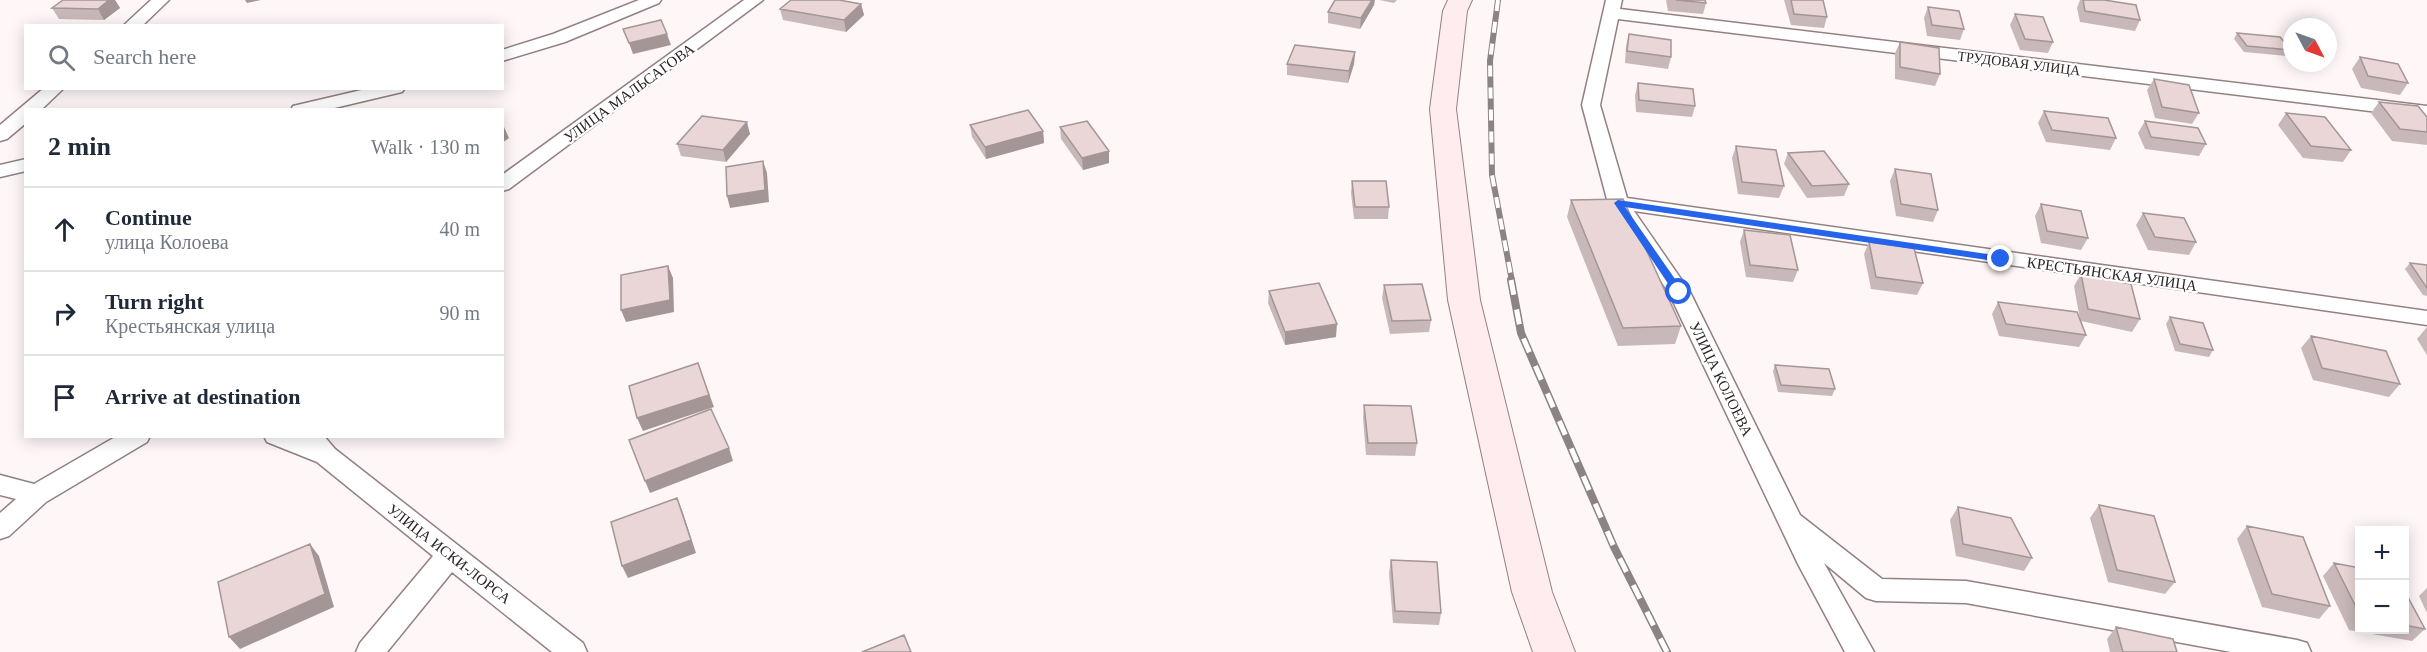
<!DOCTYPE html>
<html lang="en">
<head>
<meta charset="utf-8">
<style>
  body { margin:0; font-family:Georgia,serif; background:#f6f6f7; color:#1f2937 }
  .controls { position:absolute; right:18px; bottom:18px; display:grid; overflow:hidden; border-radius:0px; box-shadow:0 3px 15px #0003 }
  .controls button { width:54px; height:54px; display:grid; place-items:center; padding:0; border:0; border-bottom:2px solid #e0e1e3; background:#fff; color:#1f2937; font:30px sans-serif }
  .compass { position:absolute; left:2283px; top:18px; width:54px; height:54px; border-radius:50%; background:#fff; box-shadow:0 3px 15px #0003; rotate:131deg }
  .stop { position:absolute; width:18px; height:18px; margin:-14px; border:4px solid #2563eb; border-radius:50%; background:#fff }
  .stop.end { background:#2563eb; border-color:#fff; box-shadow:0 2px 6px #0008 }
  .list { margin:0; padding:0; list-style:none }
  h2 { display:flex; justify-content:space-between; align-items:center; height:78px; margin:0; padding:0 24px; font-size:26px }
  h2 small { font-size:20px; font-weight:400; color:#747a83 }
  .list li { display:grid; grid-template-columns:39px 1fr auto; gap:18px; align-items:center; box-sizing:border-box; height:84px; padding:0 24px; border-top:2px solid #e0e1e3 }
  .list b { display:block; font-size:22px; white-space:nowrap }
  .list p { margin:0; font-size:20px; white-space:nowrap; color:#747a83 }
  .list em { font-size:20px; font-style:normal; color:#747a83 }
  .icon { flex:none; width:33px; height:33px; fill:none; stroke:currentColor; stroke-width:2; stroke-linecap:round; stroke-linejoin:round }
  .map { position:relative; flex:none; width:2427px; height:652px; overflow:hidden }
  .search { position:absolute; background:#fff; box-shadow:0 3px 15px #0003; left:24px; top:24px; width:480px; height:66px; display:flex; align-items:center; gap:15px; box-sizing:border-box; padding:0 21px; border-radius:0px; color:#747a83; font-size:22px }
  .panel { position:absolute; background:#fff; box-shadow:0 3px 15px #0003; left:24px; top:108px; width:480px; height:330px; border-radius:0px }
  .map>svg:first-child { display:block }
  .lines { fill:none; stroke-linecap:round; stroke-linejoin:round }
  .street-casing { stroke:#938182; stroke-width:3 }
  .secondary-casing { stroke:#938182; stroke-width:2 }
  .street { fill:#fff; fill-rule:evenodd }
  .secondary { fill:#feecee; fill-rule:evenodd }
  .rail-far1-casing { stroke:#8b8384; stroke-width:6 }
  .rail-casing { stroke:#8b8384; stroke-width:8 }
  .rail-far1 { stroke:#fff; stroke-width:4; stroke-dasharray:11; stroke-linecap:butt }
  .rail { stroke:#fff; stroke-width:5; stroke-dasharray:15; stroke-linecap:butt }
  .wall { fill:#c9b8b9 }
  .shaded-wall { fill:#a49696 }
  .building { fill:#ead6d7; stroke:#a49696; stroke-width:1.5 }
  .route { fill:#2563eb }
  .labels { text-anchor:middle; stroke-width:4.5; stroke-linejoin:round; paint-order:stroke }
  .far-street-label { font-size:14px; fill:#2d2626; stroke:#fff }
  .street-label { font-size:15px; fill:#2d2626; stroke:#fff }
</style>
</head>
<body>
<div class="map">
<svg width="2427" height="652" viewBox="0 0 2427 652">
  <rect width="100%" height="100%" fill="#fef6f7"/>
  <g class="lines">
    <defs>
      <path id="street" d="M 151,0 L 169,0 L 142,26 L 123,26 Z
        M 639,0 L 661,0 L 659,3 L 565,42 L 502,61 L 502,50 L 553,34 Z
        M 744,0 L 763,0 L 509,189 L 502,191 L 502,175 Z
        M 1606,0 L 1622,0 L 1620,9 L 2427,106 L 2427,118 L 1618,19 L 1600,105 L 1627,198 L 2427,311 L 2427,325 L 1634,211 L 1690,292 L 1800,515 L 1882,579 L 1966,581 L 2297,640 L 2307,643 L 2311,652 L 2231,652 L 1966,603 L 1876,601 L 1866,598 L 1824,563 L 1874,652 L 1845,652 L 1798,564 L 1669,293 L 1608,203 L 1582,105 Z
        M 44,88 L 64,88 L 41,110 L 26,110 L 26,123 L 7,139 L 0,141 L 0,125 Z
        M 370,88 L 405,88 L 402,92 L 326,110 L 291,110 L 293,106 Z
        M 26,159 L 26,171 L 0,177 L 0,165 Z
        M 117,436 L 150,436 L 147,442 L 46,502 L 9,536 L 0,539 L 0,513 L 16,499 L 0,495 L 0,475 L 34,484 Z
        M 264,436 L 324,436 L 335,449 L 583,643 L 587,652 L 552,652 L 452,572 L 387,652 L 356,652 L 360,643 L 433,556 L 317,462 L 267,442 Z"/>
      <path id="secondary" d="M 1448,0 L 1472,0 L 1467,11 L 1456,109 L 1480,300 L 1552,592 L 1575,652 L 1533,652 L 1512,592 L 1448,300 L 1430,109 L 1443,11 Z"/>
    </defs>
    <use href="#street" class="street-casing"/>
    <use href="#secondary" class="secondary-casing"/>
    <use href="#street" class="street"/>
    <use href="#secondary" class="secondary"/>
    <defs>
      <path id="rail-far1" d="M 1498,0 L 1490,61 L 1492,175 L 1512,281"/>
      <path id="rail" d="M 1511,280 L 1521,333 L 1614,547 L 1667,652"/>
    </defs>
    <use href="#rail-far1" class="rail-far1-casing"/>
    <use href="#rail" class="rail-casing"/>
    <use href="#rail-far1" class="rail-far1"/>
    <use href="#rail" class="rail"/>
  </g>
  <path class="wall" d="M 63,0 L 115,0 L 120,8 L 104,20 L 59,19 L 52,8 Z
    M 1379,0 L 1397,0 L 1394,3 Z
    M 1666,0 L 1705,0 L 1706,3 L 1703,14 L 1668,11 Z
    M 1784,0 L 1823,0 L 1827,17 L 1824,28 L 1791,25 Z
    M 2080,0 L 2104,0 L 2140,20 L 2135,31 L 2080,22 L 2077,8 Z
    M 861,4 L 864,15 L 846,32 L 783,20 L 780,9 Z
    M 1374,5 L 1360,29 L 1328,23 L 1328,12 Z
    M 1928,7 L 1964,29 L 1960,40 L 1927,36 L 1924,18 Z
    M 2015,14 L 2053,42 L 2048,53 L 2020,50 L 2010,25 Z
    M 2237,33 L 2291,50 L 2287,56 L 2244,52 L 2234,39 Z
    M 1629,34 L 1671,57 L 1668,69 L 1625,63 L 1626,46 Z
    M 1900,42 L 1940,74 L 1935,86 L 1895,79 L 1895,53 Z
    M 1355,52 L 1354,64 L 1348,83 L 1287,75 L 1287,64 Z
    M 2360,57 L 2408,83 L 2400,95 L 2361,88 L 2352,69 Z
    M 2154,79 L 2199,113 L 2192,124 L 2155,118 L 2147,90 Z
    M 1638,83 L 1695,106 L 1692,117 L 1636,112 L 1635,95 Z
    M 2379,102 L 2427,117 L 2427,145 L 2392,141 L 2371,113 Z
    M 2044,111 L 2116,138 L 2110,150 L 2046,142 L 2038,123 Z
    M 2286,113 L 2351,150 L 2343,162 L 2303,158 L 2278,125 Z
    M 2145,121 L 2206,144 L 2199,156 L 2145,149 L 2138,133 Z
    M 970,125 L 1043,131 L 1044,143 L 986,159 L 972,137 Z
    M 1060,127 L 1109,163 L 1083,170 L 1061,139 Z
    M 750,134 L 726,162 L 681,156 L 677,144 Z
    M 1736,146 L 1784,186 L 1779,198 L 1738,194 L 1732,158 Z
    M 1788,153 L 1849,184 L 1844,196 L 1807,198 L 1784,164 Z
    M 1895,169 L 1938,210 L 1933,222 L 1896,216 L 1890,181 Z
    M 1352,181 L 1389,207 L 1388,219 L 1354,219 L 1351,193 Z
    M 1571,200 L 1681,326 L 1675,344 L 1618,346 L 1567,217 Z
    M 2041,204 L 2088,238 L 2081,250 L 2041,243 L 2035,216 Z
    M 2143,213 L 2196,242 L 2189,255 L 2148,250 L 2136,225 Z
    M 1744,230 L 1798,270 L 1793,282 L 1746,277 L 1740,242 Z
    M 1869,242 L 1923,283 L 1917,295 L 1871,289 L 1864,254 Z
    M 2410,263 L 2427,265 L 2427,296 L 2423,295 L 2405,269 Z
    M 2081,274 L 2140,319 L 2132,332 L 2081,321 L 2086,335 L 2079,347 L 1999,336 L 1992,314 L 1998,302 L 2080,320 L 2074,286 Z
    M 1384,285 L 1431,320 L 1429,332 L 1390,334 L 1382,298 Z
    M 1269,291 L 1336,337 L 1285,345 L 1268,303 Z
    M 2170,317 L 2213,350 L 2209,357 L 2175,351 L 2166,324 Z
    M 2427,327 L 2427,355 L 2417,339 Z
    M 2311,336 L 2400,384 L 2389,397 L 2313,380 L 2301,348 Z
    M 1775,365 L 1835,389 L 1832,396 L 1778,392 L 1773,371 Z
    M 1364,405 L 1417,443 L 1415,456 L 1366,455 L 1363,418 Z
    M 2099,505 L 2175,582 L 2165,594 L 2108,582 L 2090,518 Z
    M 1958,507 L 2032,558 L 2024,571 L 1956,556 L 1950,520 Z
    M 2247,526 L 2330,606 L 2319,619 L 2262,607 L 2237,539 Z
    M 1391,560 L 1441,613 L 1439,625 L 1393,623 L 1389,573 Z
    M 2334,563 L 2360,568 L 2360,630 L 2404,630 L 2404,590 L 2425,629 L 2412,641 L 2349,630 L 2323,576 Z
    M 2427,588 L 2427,613 L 2419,596 Z
    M 2116,627 L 2177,652 L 2110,652 L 2107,639 Z"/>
  <path class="shaded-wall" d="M 109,0 L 115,0 L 120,8 L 104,20 L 98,9 Z
    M 245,0 L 261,0 L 247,3 Z
    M 1372,0 L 1375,0 L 1374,5 L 1360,29 L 1361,18 Z
    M 861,4 L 864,15 L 846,32 L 844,20 Z
    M 667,34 L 671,45 L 633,54 L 629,43 Z
    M 1355,52 L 1354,64 L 1348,83 L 1349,71 Z
    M 747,122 L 750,134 L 726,162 L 723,150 Z
    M 504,127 L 509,138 L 502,143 L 502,128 Z
    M 1043,131 L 1044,143 L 986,159 L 985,147 Z
    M 1109,151 L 1109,163 L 1083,170 L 1082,158 Z
    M 763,161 L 767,173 L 769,202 L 730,208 L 727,196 Z
    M 668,266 L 673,278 L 674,312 L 626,322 L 621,310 Z
    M 1337,324 L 1336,337 L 1285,345 L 1285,332 Z
    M 698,363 L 714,407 L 643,431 L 637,418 Z
    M 729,448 L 733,461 L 650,493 L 645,481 Z
    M 677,498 L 682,510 L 696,553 L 628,578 L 622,566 Z
    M 310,544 L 319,556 L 334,607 L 240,649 L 229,637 Z"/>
  <path class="building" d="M 63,0 L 109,0 L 98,9 L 52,8 Z
    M 791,0 L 839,0 L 861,4 L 844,20 L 780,9 Z
    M 1335,0 L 1372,0 L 1361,18 L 1328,12 Z
    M 1676,0 L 1705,0 L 1706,3 Z
    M 1791,0 L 1823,0 L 1827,17 L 1794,14 Z
    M 2083,0 L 2104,0 L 2136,5 L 2140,20 L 2085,11 Z
    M 1928,7 L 1959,11 L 1964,29 L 1932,25 Z
    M 2015,14 L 2043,17 L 2053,42 L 2025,39 Z
    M 661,20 L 667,34 L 629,43 L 623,29 Z
    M 2237,33 L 2280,37 L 2291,50 L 2247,46 Z
    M 1629,34 L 1671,40 L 1671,57 L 1627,51 Z
    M 1900,42 L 1939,48 L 1940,74 L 1900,67 Z
    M 1295,45 L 1355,52 L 1349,71 L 1287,64 Z
    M 2360,57 L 2398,64 L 2408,83 L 2368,76 Z
    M 2154,79 L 2189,85 L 2199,113 L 2162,107 Z
    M 1638,83 L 1693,89 L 1695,106 L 1639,100 Z
    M 2379,102 L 2418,106 L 2427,117 L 2427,132 L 2400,129 Z
    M 1028,110 L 1043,131 L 985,147 L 970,125 Z
    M 2044,111 L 2108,118 L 2116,138 L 2052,130 Z
    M 2286,113 L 2325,117 L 2351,150 L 2311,146 Z
    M 702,116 L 747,122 L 723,150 L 677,144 Z
    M 1087,121 L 1109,151 L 1082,158 L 1060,127 Z
    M 2145,121 L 2198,128 L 2206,144 L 2151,137 Z
    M 1736,146 L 1776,150 L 1784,186 L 1742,182 Z
    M 1824,151 L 1849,184 L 1812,186 L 1788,153 Z
    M 763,161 L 765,190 L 727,196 L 726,167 Z
    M 1895,169 L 1931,174 L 1938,210 L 1901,204 Z
    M 1352,181 L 1386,181 L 1389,207 L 1355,207 Z
    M 1623,199 L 1681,326 L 1623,328 L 1571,200 Z
    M 2041,204 L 2081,211 L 2088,238 L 2047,231 Z
    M 2143,213 L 2184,218 L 2196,242 L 2155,237 Z
    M 1744,230 L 1790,235 L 1798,270 L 1750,265 Z
    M 1869,242 L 1914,248 L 1923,283 L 1876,277 Z
    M 2410,263 L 2427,265 L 2427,288 Z
    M 668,266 L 670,300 L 621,310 L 621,275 Z
    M 2081,274 L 2131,284 L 2140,319 L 2088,309 Z
    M 1319,283 L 1337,324 L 1285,332 L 1269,291 Z
    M 1422,284 L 1431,320 L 1392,321 L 1384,285 Z
    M 1998,302 L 2077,312 L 2086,335 L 2006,324 Z
    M 2170,317 L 2203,323 L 2213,350 L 2180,344 Z
    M 2311,336 L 2386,351 L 2400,384 L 2322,368 Z
    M 698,363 L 709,395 L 637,418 L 629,386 Z
    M 1775,365 L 1829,369 L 1835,389 L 1781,385 Z
    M 1364,405 L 1411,406 L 1417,443 L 1368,443 Z
    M 711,409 L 729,448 L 645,481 L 629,440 Z
    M 677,498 L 691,540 L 622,566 L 611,522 Z
    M 2099,505 L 2154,516 L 2175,582 L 2117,570 Z
    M 1958,507 L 2011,518 L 2032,558 L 1963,544 Z
    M 2247,526 L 2303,537 L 2330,606 L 2272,594 Z
    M 310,544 L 325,594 L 229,637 L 218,582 Z
    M 1391,560 L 1437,562 L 1441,613 L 1395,611 Z
    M 2334,563 L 2360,568 L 2360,615 Z
    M 2404,590 L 2425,629 L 2404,625 Z
    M 2116,627 L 2173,639 L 2177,652 L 2123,652 Z
    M 904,635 L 911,652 L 862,652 Z"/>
  <path class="route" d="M 1618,200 L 2001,256 L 2005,259 L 2001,262 L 1625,207 L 1684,292 L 1679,295 L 1675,294 L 1614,203 Z"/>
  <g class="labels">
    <g class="far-street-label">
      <text transform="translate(2019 63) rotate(7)" y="5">ТРУДОВАЯ УЛИЦА</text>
    </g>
    <g class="street-label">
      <text transform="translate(629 93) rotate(-36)" y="5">УЛИЦА МАЛЬСАГОВА</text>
      <text transform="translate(2112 274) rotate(8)" y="5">КРЕСТЬЯНСКАЯ УЛИЦА</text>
      <text transform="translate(1721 379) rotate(64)" y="5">УЛИЦА КОЛОЕВА</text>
      <text transform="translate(449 554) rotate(38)" y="5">УЛИЦА ИСКИ-ЛОРСА</text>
    </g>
  </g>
</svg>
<div class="controls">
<button>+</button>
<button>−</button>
</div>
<svg class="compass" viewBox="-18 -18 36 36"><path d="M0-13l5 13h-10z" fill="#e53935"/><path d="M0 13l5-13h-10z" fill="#747a83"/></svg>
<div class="stop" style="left:1679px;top:292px"></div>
<div class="stop end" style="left:2001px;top:259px"></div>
<div class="search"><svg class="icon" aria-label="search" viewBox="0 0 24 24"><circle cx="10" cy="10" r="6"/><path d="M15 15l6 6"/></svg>Search here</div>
<section class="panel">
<h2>2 min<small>Walk · 130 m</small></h2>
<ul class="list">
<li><svg class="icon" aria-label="ahead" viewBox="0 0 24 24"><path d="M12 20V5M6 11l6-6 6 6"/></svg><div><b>Continue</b><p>улица Колоева</p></div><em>40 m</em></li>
<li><svg class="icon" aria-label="right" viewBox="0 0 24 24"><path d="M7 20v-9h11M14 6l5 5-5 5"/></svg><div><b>Turn right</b><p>Крестьянская улица</p></div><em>90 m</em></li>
<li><svg class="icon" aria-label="arrive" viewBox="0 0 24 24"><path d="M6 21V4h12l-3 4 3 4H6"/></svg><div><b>Arrive at destination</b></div></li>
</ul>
</section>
</div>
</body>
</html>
